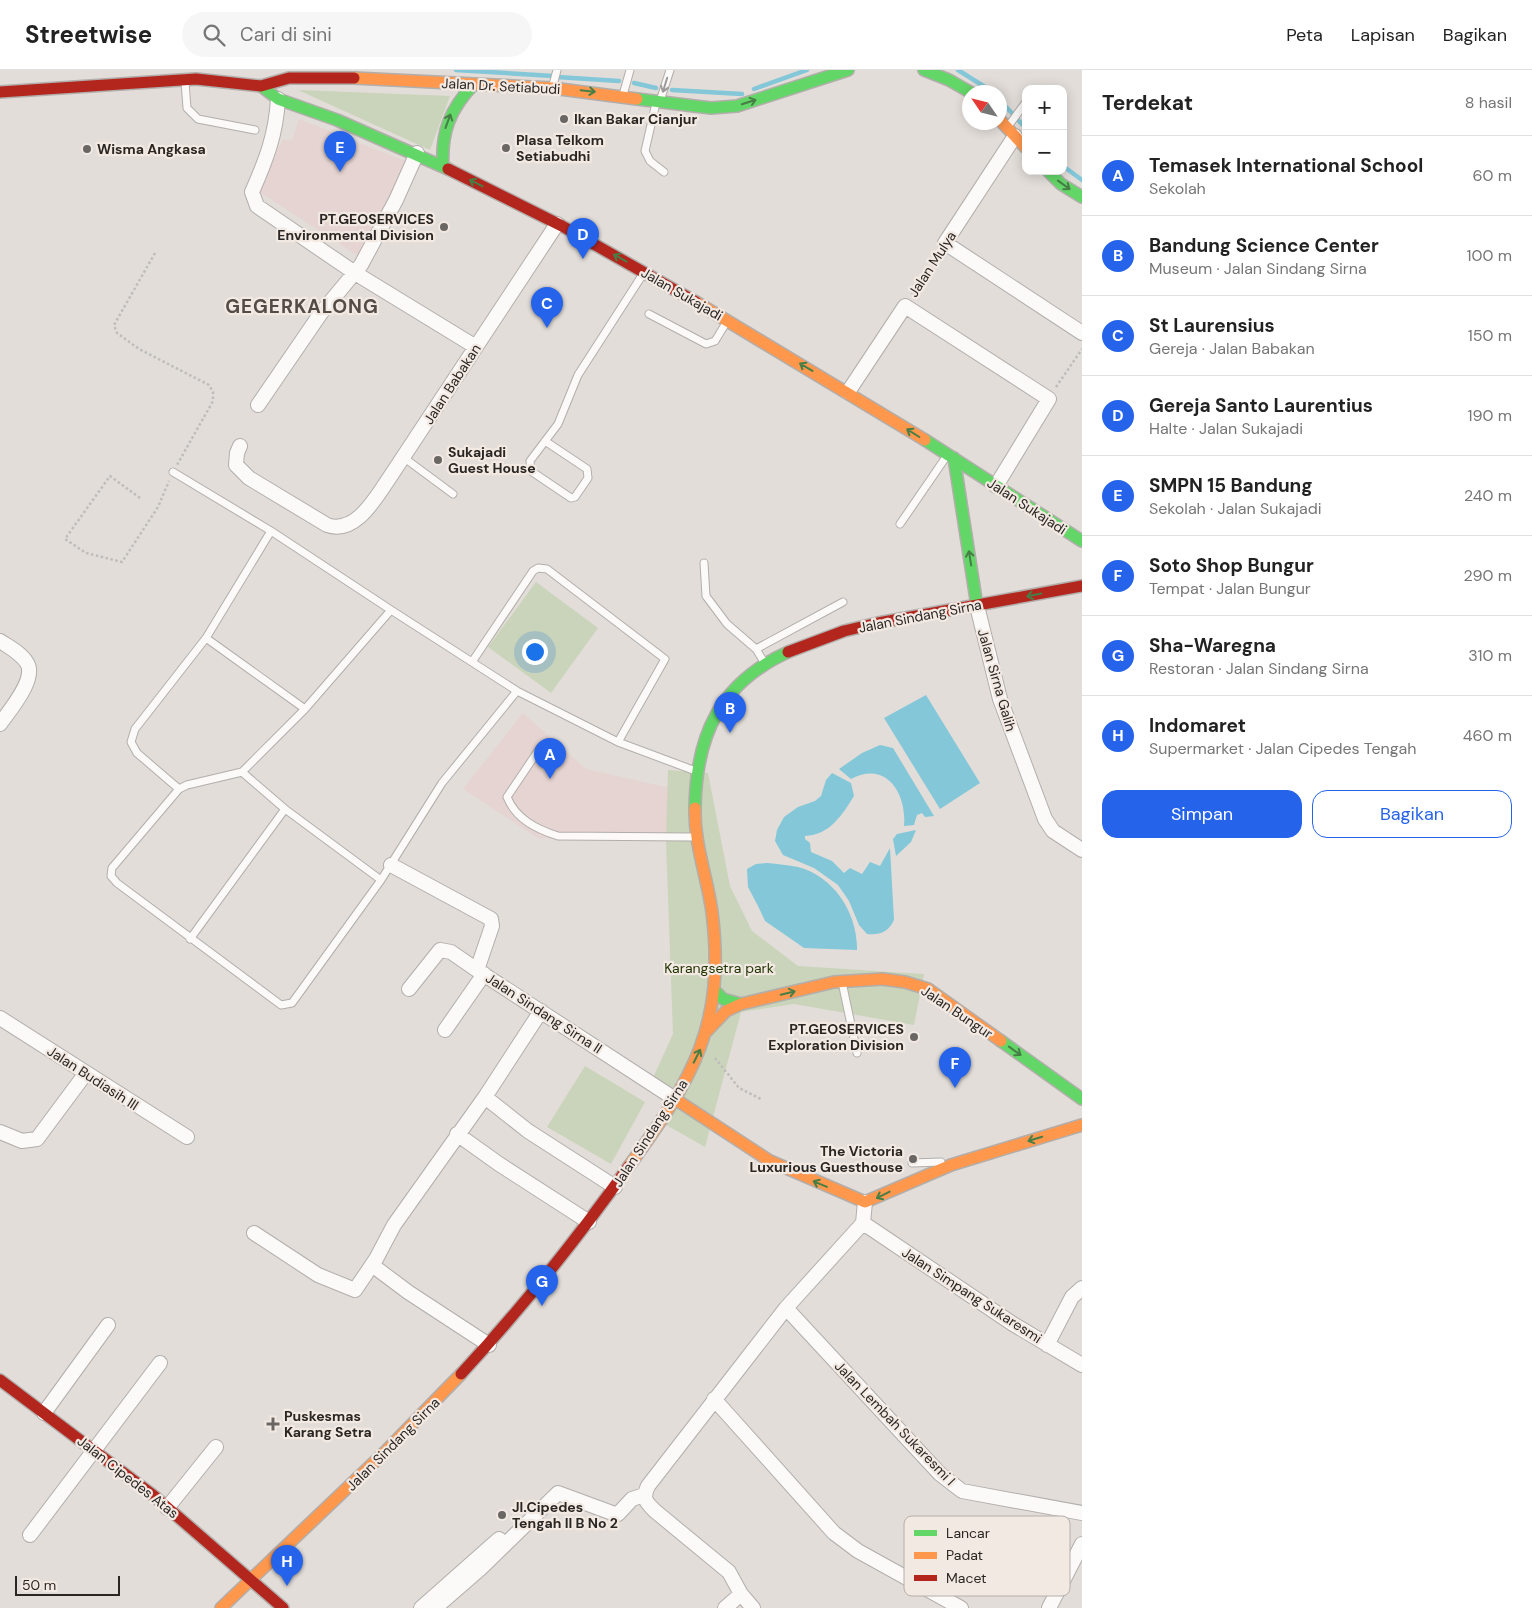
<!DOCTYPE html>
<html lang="id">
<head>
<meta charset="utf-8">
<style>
  body { margin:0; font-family:"DM Sans",sans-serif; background:#f6f6f6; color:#222 }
  .controls { position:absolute; right:15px; top:15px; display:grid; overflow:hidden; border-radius:10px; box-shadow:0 2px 12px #0003 }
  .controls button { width:45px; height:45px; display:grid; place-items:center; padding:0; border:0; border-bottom:1px solid #e0e0e0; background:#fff; color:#222; font:25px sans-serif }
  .compass { position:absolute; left:962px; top:15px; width:45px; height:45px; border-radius:50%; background:#fff; box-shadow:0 2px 12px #0003; rotate:305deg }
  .scale { position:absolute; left:15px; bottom:12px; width:105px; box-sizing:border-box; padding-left:5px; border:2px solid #292623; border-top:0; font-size:14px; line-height:18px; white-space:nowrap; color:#292623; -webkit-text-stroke:4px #f3e9e3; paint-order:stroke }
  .you { position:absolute; left:534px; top:581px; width:18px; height:18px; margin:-12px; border:4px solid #fff; border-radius:50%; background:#1a73e8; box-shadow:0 0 0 8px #1a73e833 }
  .badge { display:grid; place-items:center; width:32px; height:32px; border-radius:50%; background:#2563eb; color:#fff; font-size:16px; font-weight:700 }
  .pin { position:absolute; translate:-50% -41px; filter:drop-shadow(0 1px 2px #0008) }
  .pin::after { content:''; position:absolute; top:26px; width:18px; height:15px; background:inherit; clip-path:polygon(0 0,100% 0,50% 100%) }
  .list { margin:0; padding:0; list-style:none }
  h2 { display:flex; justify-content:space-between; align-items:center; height:65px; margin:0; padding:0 20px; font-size:21px }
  h2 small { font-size:16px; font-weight:400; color:#767676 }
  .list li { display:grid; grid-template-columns:32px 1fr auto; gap:15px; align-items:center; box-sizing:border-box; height:80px; padding:0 20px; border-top:1px solid #e0e0e0 }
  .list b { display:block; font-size:19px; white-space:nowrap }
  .list p { margin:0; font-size:16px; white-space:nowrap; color:#767676 }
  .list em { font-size:16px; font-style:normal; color:#767676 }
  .actions { display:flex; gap:10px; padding:15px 20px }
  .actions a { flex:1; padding:11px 0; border:1px solid #2563eb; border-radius:15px; text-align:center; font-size:18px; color:#2563eb }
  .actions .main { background:#2563eb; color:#fff }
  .icon { flex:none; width:28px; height:28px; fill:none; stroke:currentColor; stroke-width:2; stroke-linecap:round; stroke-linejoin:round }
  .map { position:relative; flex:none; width:1082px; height:1538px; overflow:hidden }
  header { display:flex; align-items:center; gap:30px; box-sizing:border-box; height:70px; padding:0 25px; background:#fff; border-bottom:1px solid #e0e0e0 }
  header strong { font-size:24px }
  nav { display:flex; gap:28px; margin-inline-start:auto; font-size:18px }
  .search { width:350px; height:45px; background:#f6f6f6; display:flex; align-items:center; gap:12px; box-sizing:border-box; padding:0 18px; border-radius:28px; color:#767676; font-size:19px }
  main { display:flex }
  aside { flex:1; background:#fff }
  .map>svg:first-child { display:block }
  .education { fill:#e5d4d1 }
  .green { fill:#cad4ba }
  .water { fill:#83c7d8 }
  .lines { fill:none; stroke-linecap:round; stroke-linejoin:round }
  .stream { stroke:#83c7d8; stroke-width:4.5 }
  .lane-casing { stroke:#b2aeab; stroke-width:9 }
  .street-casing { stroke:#b2aeab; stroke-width:16 }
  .fast-casing { stroke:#b2aeab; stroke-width:14 }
  .slow-casing { stroke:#b2aeab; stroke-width:14 }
  .jam-casing { stroke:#b2aeab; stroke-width:14 }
  .path { stroke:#bebdbc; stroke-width:2.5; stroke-dasharray:2.5 2.5; stroke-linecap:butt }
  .lane { stroke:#fbfaf9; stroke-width:7 }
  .street { stroke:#fbfaf9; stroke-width:14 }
  .fast { stroke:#63d668; stroke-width:11 }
  .slow { stroke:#ff974d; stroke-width:11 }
  .jam { stroke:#b3261e; stroke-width:11 }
  .oneway { stroke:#9c9b99 }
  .oneway2 { stroke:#467e46 }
  .poi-dot { fill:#6a6663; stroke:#f3e9e3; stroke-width:2 }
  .labels { text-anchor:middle; stroke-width:4.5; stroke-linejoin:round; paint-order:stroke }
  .street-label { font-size:14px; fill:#292623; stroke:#f3e9e3 }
  .poi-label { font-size:14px; font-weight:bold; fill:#292623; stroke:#f3e9e3; text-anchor:start }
  .park-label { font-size:14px; fill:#1f3300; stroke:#f3e9e3 }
  .district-label { font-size:19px; font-weight:bold; letter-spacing:1px; fill:#534b45; stroke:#f3e9e3 }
  .key { fill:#f3e9e3; stroke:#b6aea9; stroke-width:1 }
  .key-label { font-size:14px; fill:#292623 }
</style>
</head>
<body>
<header>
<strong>Streetwise</strong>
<div class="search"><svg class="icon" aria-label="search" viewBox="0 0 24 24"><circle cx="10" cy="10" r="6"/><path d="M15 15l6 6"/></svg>Cari di sini</div>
<nav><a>Peta</a><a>Lapisan</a><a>Bagikan</a></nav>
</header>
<main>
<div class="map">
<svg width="1082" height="1538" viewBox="0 0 1082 1538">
  <rect width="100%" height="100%" fill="#e2ddd9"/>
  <path class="education" d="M 299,49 L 410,93 L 363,189 L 258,121 L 283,69 L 292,71 Z
    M 523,643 L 586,699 L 670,718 L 666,772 L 538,768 L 463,719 Z"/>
  <path class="green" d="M 298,20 L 450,26 L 430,80 Z
    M 536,512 L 598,558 L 551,623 L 488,577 Z
    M 668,700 L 708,703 L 730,816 L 752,861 L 798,896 L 924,904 L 914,955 L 794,934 L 741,942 L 705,1077 L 661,1052 L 677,1026 L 652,1010 L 673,964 L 666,772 Z
    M 585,996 L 645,1032 L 611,1094 L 547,1057 Z"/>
  <path class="water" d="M 926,625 L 980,713 L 940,739 L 884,648 Z
    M 880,675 L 893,678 L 934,746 L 925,747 L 922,743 L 917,745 L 914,755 L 904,756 C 907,723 886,690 851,709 L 839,699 L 862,683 Z
    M 832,703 L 851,713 L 854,726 C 842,745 830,765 805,766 L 805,769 L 810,773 L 811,782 L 832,791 L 844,803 L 850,798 L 862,804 L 870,792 L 880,796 L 890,778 L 894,850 C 888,862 881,865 867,864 L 859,855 L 849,831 L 838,815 L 814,798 L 783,785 L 775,771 L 777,760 L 784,747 L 798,737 L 815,731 L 821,726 L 826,710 Z
    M 916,760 L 911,772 L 896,786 L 893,769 L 897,764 Z
    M 767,793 C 778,794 788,795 798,797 C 834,806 858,844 857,880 L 804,878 L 781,862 L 765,851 L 758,836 L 748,817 L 747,799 L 756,794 Z"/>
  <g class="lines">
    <path class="stream" d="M 456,0 L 553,6
      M 958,0 L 993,22
      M 557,7 L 619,11
      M 634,13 L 656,18
      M 754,19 L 807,0
      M 672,20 L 742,24
      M 999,30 L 1014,45
      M 1016,48 L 1026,58
      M 1063,96 L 1082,110"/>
    <defs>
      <path id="lane" d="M 185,12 L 187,38 L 198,49 L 255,60
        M 553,15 L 557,0
        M 623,25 L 630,0
        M 661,28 L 670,0
        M 656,33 L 645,81 L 650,91 L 664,102
        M 1009,55 L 1026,32
        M 649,244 L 706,274 L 715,271 L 726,253
        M 545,371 L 587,399 L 588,408 L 575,427 L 571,428 L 531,401 L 530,391 L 558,354 L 578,305 L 643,204
        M 403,387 L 453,424
        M 173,402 L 271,461
        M 900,454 L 946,387
        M 704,493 L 706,526 L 727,554 L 756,579 L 764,592
        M 391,540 L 271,461 L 206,568 L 135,659 L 131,672 L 137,683 L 179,719 L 187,715 L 242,702 L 305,639 L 391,540 L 517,621 L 618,672 L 693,700
        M 206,568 L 305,639
        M 756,579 L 843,532
        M 472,592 L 533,501 L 538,498 L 547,499 L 665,589 L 618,672
        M 540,678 L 507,727 C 516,749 536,759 558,766 L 692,767
        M 242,702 L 285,739 L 381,810 L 442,713 L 517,621
        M 179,719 L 112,798 L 111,806 L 117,813 L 281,935 L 292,933 L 381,810
        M 190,869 L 285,739
        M 842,912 L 857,983
        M 912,1093 L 941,1092"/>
      <path id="street" d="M 278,29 C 276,65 266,90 252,122 L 257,136 L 355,203 L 476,277
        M 1015,66 L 945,173 L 1082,263
        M 848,322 L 905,236 L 1049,329 L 996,416
        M 258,335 L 321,243 L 361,195 L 396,130 L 417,83
        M 240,376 L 237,383 L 236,395 L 249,408 L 327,455 C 355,465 375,429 388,410 L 557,154
        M 977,536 L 1000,629 L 1045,749 L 1053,761 L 1082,780
        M 0,571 C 9,577 21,583 27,593 C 37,609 9,641 0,654
        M 391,795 L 491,849 L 492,856 L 477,900 L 675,1029
        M 409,919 L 440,880 L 451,882 L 477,900
        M 0,948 L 187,1067
        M 445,960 L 484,904
        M 485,1027 L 528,1061 L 615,1117
        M 0,1062 L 22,1071 L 37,1069 L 86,1003
        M 457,1064 L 499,1094 L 589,1152
        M 863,1153 L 1013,1254 L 1082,1295
        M 254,1163 L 318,1205 L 355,1220 L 376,1189 L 394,1155 L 485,1027 L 541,941
        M 372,1195 L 408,1222 L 489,1275
        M 786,1238 L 940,1404 L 962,1421 L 1082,1443
        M 1047,1275 L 1072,1227 L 1082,1218
        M 714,1329 L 834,1463 L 858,1481 L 961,1538
        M 44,1343 L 108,1255
        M 167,1438 L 216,1377
        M 30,1465 L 160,1293
        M 421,1538 L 499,1469
        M 435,1538 L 480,1499 L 558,1423 L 615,1444 L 618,1444 L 632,1429 L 644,1425
        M 725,1538 L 741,1524
        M 753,1538 L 741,1524 L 729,1502 L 655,1441 C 646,1432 642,1429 648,1416 L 786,1238 L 863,1153 L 865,1132
        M 1049,1538 L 1082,1474"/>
      <path id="fast" d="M 924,0 L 949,10 L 970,22
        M 261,16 L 278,29 L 337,50 L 448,99
        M 637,29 L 711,38 L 737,36 L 848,0
        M 443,96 C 441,62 450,39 474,14
        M 1048,101 L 1061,114 L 1082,127
        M 925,370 L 1082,471
        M 954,388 L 977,536
        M 695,738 C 696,665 720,613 788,582
        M 715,921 L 723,929 L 741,934
        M 1001,971 L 1082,1029"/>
      <path id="slow" d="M 354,8 L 552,18 L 637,29
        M 999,49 L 1026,78
        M 696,232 L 925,370
        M 707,961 L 726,941 L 741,934 L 834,912 L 882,909 L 905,912 L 928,919 L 1001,971
        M 675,1029 L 770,1091 L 865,1132 L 951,1095 L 1082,1055
        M 629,1096 C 693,1008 726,955 712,842 C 707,806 694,774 695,738
        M 221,1538 L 387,1380 L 461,1304"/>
      <path id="jam" d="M 0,22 L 196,9 L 261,16 L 289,8 L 354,8
        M 448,99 L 562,156 L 696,232
        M 788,582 L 844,561 L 878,553 L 1082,516
        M 461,1304 C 522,1238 577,1169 629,1096
        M 0,1310 L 154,1426 L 283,1538"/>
    </defs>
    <use href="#lane" class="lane-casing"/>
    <use href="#street" class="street-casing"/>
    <use href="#fast" class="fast-casing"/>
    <use href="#slow" class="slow-casing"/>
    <use href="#jam" class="jam-casing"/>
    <path class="path" d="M 155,183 L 114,255 L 117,263 L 139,279 L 209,315 L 213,322 L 213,331 L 177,395
      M 912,224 L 938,184
      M 1056,317 L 1082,279
      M 140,428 L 110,406 L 65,469 L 86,483 L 122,492 L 158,437 L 169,411
      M 715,988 L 739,1018 L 761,1029"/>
    <use href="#lane" class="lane"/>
    <use href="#street" class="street"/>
    <use href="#fast" class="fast"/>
    <use href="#slow" class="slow"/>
    <use href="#jam" class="jam"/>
  </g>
  <defs><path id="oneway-shaft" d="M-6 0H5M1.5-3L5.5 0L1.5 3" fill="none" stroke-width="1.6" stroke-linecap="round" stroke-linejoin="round" transform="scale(1.25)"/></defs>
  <use class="oneway" href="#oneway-shaft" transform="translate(665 15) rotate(107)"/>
  <g class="oneway2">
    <use href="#oneway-shaft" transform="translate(588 21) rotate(6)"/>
    <use href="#oneway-shaft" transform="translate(749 32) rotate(-18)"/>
    <use href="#oneway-shaft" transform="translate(448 51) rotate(-70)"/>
    <use href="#oneway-shaft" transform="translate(476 113) rotate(-153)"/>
    <use href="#oneway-shaft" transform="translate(1064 115) rotate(36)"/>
    <use href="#oneway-shaft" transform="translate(620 188) rotate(-151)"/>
    <use href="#oneway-shaft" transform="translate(806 297) rotate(-149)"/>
    <use href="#oneway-shaft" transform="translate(913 363) rotate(-148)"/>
    <use href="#oneway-shaft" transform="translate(970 488) rotate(-99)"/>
    <use href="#oneway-shaft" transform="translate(1034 525) rotate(169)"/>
    <use href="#oneway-shaft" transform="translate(788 923) rotate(-14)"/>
    <use href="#oneway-shaft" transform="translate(1015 981) rotate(36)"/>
    <use href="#oneway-shaft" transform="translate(697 986) rotate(-63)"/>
    <use href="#oneway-shaft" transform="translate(1035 1069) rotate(163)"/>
    <use href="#oneway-shaft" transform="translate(820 1114) rotate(-157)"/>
    <use href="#oneway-shaft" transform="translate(883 1125) rotate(153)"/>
  </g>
  <g class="poi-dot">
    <circle cx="564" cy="49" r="5"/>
    <circle cx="506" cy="78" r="5"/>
    <circle cx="87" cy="79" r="5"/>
    <circle cx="444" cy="157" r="5"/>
    <circle cx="438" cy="390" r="5"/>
    <circle cx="914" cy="967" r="5"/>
    <circle cx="913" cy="1089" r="5"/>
    <path d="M270.5 1346.5h5v5h5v5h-5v5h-5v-5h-5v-5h5z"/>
    <circle cx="502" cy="1445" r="5"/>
  </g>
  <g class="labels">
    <g class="street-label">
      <text transform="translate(501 16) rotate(3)" y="5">Jalan Dr. Setiabudi</text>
      <text transform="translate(932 194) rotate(-57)" y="5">Jalan Mulya</text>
      <text transform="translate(682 224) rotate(30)" y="5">Jalan Sukajadi</text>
      <text transform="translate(452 314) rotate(-57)" y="5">Jalan Babakan</text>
      <text transform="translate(1027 436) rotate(33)" y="5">Jalan Sukajadi</text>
      <text transform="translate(920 546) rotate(-11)" y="5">Jalan Sindang Sirna</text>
      <text transform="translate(997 610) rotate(74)" y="5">Jalan Sirna Galih</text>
      <text transform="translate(957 942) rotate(34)" y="5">Jalan Bungur</text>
      <text transform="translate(544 943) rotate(33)" y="5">Jalan Sindang Sirna II</text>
      <text transform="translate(93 1008) rotate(33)" y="5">Jalan Budiasih III</text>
      <text transform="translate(650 1063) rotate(-57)" y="5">Jalan Sindang Sirna</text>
      <text transform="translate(972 1225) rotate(33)" y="5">Jalan Simpang Sukaresmi</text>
      <text transform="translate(895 1353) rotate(46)" y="5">Jalan Lembah Sukaresmi I</text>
      <text transform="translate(393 1374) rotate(-45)" y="5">Jalan Sindang Sirna</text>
      <text transform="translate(128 1407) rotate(38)" y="5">Jalan Cipedes Atas</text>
    </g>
    <g class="poi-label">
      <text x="574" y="54">Ikan Bakar Cianjur</text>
      <text x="516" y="75">Plasa Telkom<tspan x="516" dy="16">Setiabudhi</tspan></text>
      <text x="97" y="84">Wisma Angkasa</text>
      <text x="434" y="154" text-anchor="end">PT.GEOSERVICES<tspan x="434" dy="16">Environmental Division</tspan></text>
      <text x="448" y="387">Sukajadi<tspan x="448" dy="16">Guest House</tspan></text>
      <text x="904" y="964" text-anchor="end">PT.GEOSERVICES<tspan x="904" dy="16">Exploration Division</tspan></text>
      <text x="903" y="1086" text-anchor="end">The Victoria<tspan x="903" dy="16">Luxurious Guesthouse</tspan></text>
      <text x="284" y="1351">Puskesmas<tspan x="284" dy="16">Karang Setra</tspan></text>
      <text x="512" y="1442">Jl.Cipedes<tspan x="512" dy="16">Tengah II B No 2</tspan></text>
    </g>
    <g class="park-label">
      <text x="719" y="903">Karangsetra park</text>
    </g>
    <g class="district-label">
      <text x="302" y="243">GEGERKALONG</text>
    </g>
  </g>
  <rect x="904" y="1446" width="166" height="80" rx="8" class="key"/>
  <rect x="914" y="1460" width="23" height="6" fill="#63d668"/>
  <rect x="914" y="1482" width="23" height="7" fill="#ff974d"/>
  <rect x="914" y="1505" width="23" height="6" fill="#b3261e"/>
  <g class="key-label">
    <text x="946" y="1468">Lancar</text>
    <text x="946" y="1490">Padat</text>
    <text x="946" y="1513">Macet</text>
  </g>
</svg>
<div class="controls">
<button>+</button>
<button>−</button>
</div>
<svg class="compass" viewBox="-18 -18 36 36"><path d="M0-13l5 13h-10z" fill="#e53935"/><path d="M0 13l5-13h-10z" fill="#767676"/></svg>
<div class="scale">50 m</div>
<div class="you"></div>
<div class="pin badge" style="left:550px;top:709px">A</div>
<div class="pin badge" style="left:730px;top:663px">B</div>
<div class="pin badge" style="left:547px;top:258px">C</div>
<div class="pin badge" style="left:583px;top:189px">D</div>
<div class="pin badge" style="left:340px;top:102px">E</div>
<div class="pin badge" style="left:955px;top:1018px">F</div>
<div class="pin badge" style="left:542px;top:1236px">G</div>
<div class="pin badge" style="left:287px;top:1516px">H</div>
</div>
<aside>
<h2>Terdekat<small>8 hasil</small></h2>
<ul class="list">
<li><span class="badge">A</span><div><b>Temasek International School</b><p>Sekolah</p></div><em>60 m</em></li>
<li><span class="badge">B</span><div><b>Bandung Science Center</b><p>Museum · Jalan Sindang Sirna</p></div><em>100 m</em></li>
<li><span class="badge">C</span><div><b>St Laurensius</b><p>Gereja · Jalan Babakan</p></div><em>150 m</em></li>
<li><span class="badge">D</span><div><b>Gereja Santo Laurentius</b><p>Halte · Jalan Sukajadi</p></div><em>190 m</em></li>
<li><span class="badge">E</span><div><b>SMPN 15 Bandung</b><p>Sekolah · Jalan Sukajadi</p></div><em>240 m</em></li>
<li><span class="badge">F</span><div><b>Soto Shop Bungur</b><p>Tempat · Jalan Bungur</p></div><em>290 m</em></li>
<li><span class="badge">G</span><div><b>Sha-Waregna</b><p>Restoran · Jalan Sindang Sirna</p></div><em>310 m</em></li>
<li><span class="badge">H</span><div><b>Indomaret</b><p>Supermarket · Jalan Cipedes Tengah</p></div><em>460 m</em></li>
</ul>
<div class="actions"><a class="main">Simpan</a><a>Bagikan</a></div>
</aside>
</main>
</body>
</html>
